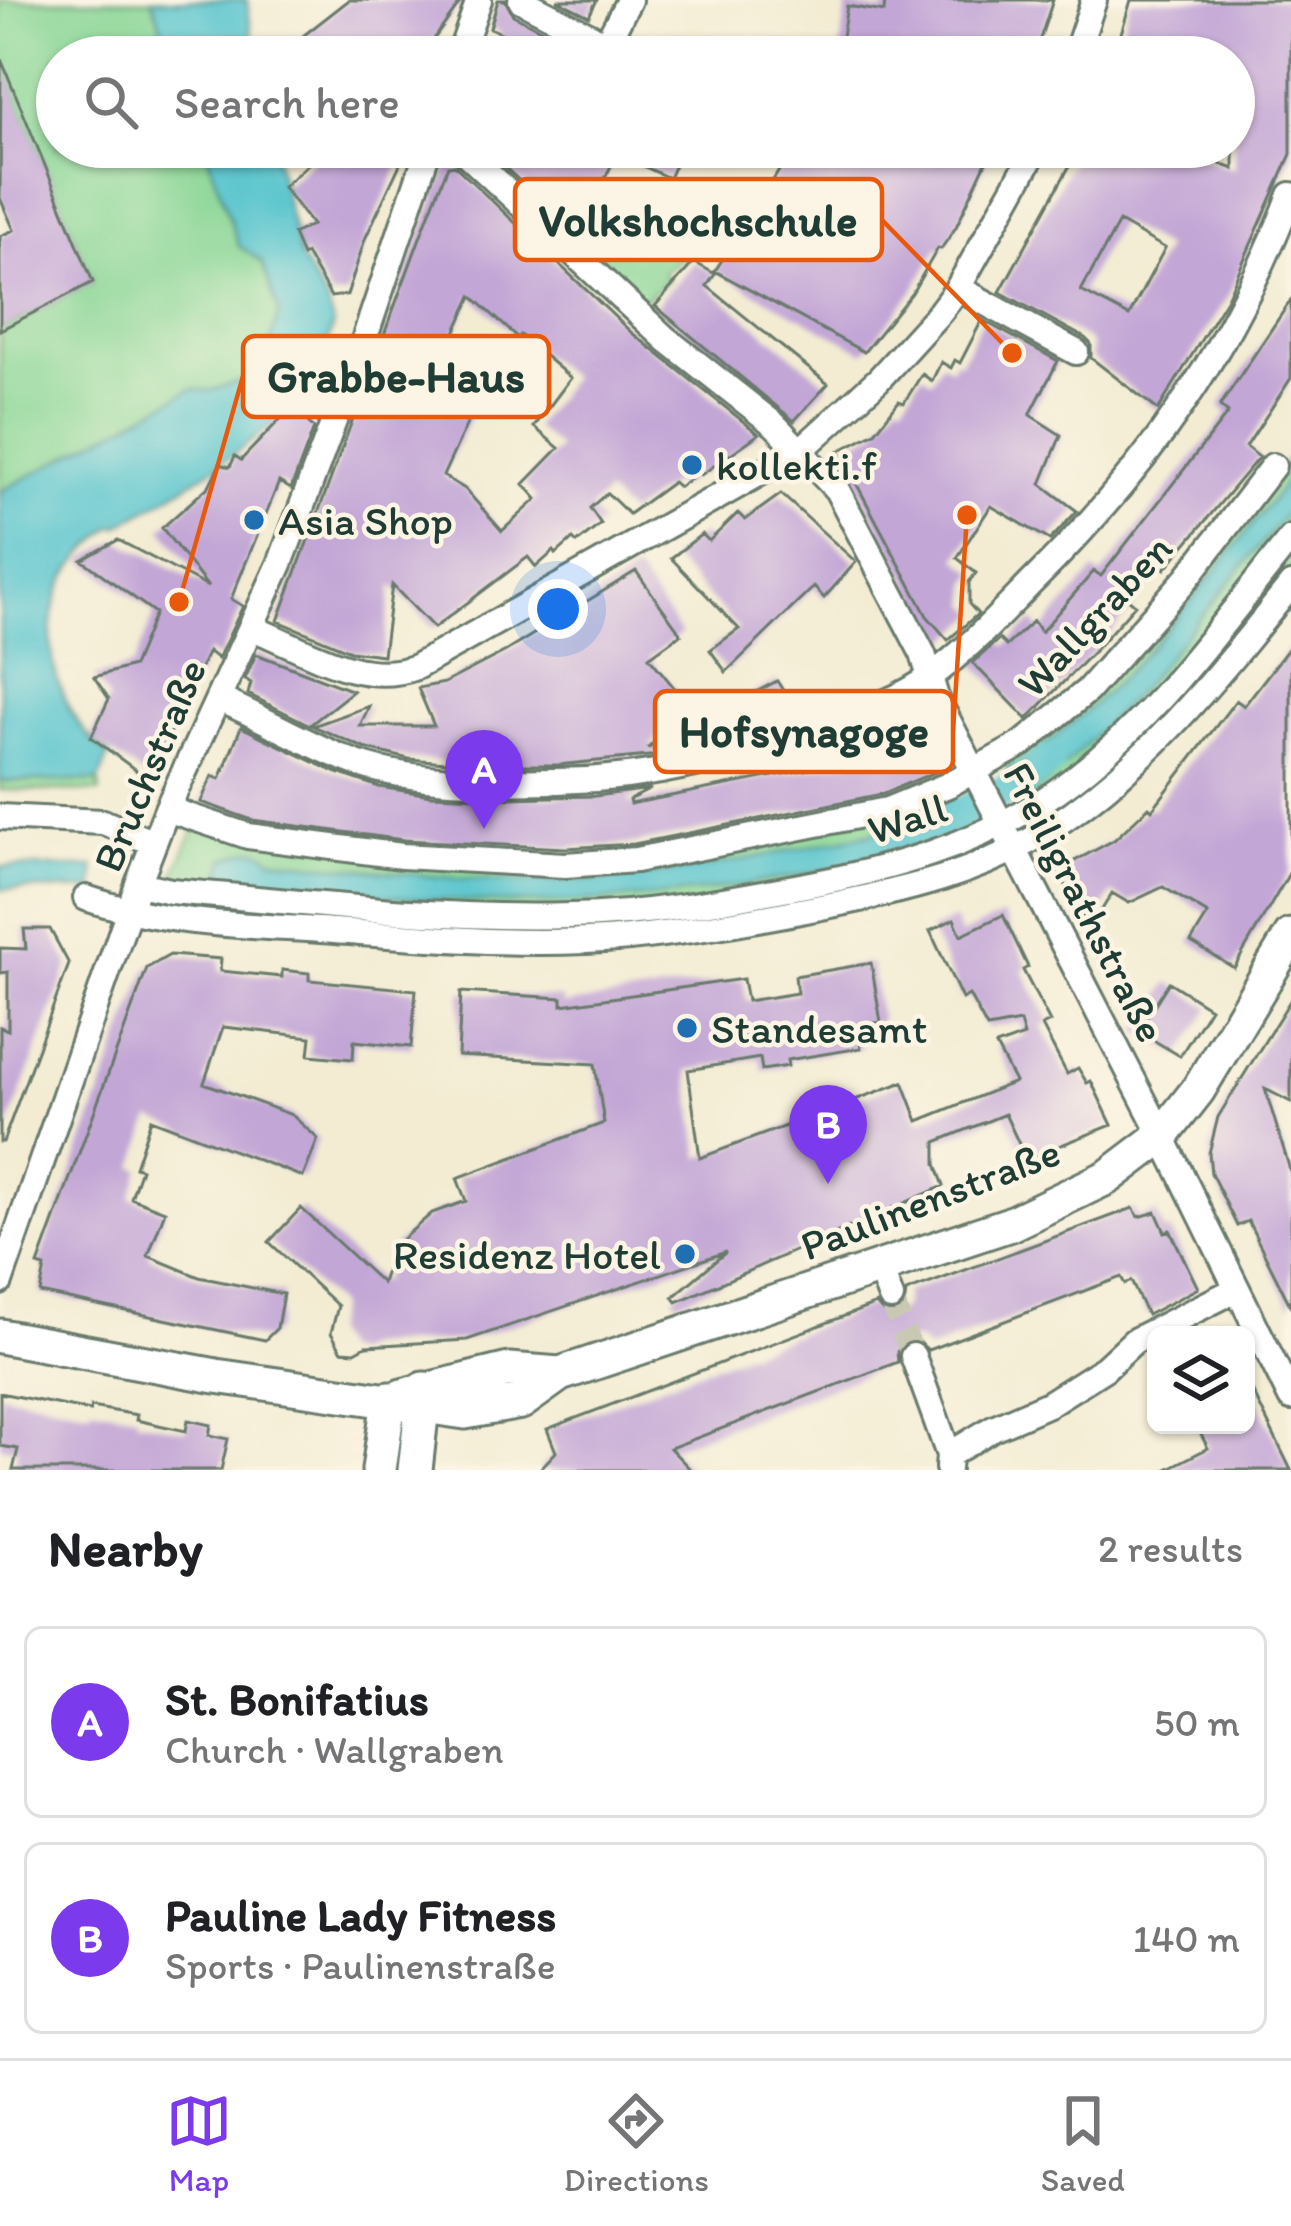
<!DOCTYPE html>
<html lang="en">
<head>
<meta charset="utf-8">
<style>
  body { margin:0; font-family:Itim,sans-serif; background:#f2f2f2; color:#202124 }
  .controls { position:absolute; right:36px; bottom:36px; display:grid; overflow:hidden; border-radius:18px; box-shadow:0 3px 9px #0004 }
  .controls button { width:108px; height:108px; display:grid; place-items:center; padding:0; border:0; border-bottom:3px solid #e0e0e0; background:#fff; color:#202124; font:60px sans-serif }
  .you { position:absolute; left:558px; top:609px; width:42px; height:42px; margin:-30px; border:9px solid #fff; border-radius:50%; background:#1a73e8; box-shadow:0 0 0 18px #1a73e833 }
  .badge { display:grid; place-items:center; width:78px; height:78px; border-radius:50%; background:#7c3aed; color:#fff; font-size:39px; font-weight:700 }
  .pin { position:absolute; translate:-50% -99px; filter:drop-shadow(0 3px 6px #0008) }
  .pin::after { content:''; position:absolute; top:63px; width:42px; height:36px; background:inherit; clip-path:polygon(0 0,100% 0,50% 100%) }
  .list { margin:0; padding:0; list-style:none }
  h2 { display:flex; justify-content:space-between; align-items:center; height:156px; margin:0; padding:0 48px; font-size:51px }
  h2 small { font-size:39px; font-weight:400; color:#757577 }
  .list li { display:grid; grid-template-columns:78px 1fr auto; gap:36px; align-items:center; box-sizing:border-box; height:192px; margin:0 24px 24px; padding:0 24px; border:3px solid #e0e0e0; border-radius:18px }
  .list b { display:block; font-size:45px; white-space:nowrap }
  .list p { margin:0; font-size:39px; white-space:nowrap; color:#757577 }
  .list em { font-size:39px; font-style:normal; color:#757577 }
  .icon { flex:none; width:66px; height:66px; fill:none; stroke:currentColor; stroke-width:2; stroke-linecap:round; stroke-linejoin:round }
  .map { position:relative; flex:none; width:1291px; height:1470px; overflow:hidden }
  .search { position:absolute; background:#fff; box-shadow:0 3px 9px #0004; left:36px; right:36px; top:36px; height:132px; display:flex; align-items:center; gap:30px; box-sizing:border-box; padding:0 42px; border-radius:66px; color:#757577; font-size:45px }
  .sheet { height:588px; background:#fff }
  nav { display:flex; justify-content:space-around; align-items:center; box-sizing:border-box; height:168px; border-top:3px solid #e0e0e0; background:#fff; font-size:33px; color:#757577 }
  nav a { display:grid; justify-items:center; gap:6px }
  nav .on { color:#7c3aed }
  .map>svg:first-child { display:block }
  .green { fill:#88d695; stroke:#548a64; stroke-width:3 }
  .water { fill:#58c5ce; stroke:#3c8181; stroke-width:3 }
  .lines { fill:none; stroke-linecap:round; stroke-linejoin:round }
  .canal { stroke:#58c5ce; stroke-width:33 }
  .building { fill:#c2a6d6; fill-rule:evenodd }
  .street-tunnel { stroke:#c9c9b3; stroke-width:24; stroke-dasharray:24 12; stroke-linecap:butt }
  .street-casing { stroke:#697a6c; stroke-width:30 }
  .secondary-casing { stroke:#697a6c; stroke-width:39 }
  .street { stroke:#fff; stroke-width:24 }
  .secondary { stroke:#fff; stroke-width:33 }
  .poi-dot { fill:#1f6fb2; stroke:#fcf5e5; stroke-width:4.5 }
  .labels { text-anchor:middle; stroke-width:9; stroke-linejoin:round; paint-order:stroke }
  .poi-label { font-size:42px; fill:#1f3d34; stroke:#fcf5e5; text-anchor:start }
  .street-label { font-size:42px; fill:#1f3d34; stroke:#fcf5e5 }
  .leader { fill:none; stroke:#e8590c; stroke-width:4.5 }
  .callout-dot { fill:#e8590c; stroke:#fcf5e5; stroke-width:4.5 }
  .callout { fill:#fcf5e5; stroke:#e8590c; stroke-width:4.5 }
  .callout-label { font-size:45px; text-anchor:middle; font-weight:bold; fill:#1f3d34 }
</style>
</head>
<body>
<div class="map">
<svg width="1291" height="1470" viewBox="0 0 1291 1470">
  <rect width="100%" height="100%" fill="#fcf5e5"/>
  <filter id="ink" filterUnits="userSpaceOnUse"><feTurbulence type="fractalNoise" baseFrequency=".00833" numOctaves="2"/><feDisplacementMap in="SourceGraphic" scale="24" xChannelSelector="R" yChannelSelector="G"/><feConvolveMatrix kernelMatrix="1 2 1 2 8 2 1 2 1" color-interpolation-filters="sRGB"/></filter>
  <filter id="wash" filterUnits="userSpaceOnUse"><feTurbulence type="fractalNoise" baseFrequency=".004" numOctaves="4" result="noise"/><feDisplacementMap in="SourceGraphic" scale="48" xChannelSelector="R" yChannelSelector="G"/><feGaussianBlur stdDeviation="2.7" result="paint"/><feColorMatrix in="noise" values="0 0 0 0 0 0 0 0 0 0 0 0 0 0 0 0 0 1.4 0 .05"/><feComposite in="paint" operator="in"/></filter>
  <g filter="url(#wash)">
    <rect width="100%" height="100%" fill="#f3ecd3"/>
    <path class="green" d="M 0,0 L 152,0 L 172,57 L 57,57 L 57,147 L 205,147 L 239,246 L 262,262 L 279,312 L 267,356 L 245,380 L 209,391 L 192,389 L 0,492 L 0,330 L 93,282 L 0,58 Z
      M 624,214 L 681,241 L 688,253 L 663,273 L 668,279 L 641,303 L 606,272 L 590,248 Z
      M 1291,455 L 1291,571 L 1186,698 L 1111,773 L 1036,826 L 1005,766 L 1231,532 Z
      M 0,781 L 99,781 L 100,792 L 0,790 Z
      M 951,793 L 983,852 L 906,882 L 785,909 L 568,933 L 178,914 L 170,884 L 195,826 L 591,871 L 596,879 L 630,875 L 633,866 Z"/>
    <path class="water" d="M 152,0 L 247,0 L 255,57 L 172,57 Z
      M 205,147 L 273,147 L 300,257 L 328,304 L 334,325 L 302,407 L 291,407 C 241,456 177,491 117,527 L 113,526 C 92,545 69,565 59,592 C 39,651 60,718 109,755 L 99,781 L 0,781 L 0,492 L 192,389 L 209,391 L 245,380 L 267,356 L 279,312 L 262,262 L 239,246 Z
      M 1291,476 L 1291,507 L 1244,565 L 1143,686 L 1058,773 L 1023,802 L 1007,770 C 1125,697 1205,582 1291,476 Z
      M 953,796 L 970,827 C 849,877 660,902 530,903 C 426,903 322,888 219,882 L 225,859 C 241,853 259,842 272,859 C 376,870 481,886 586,880 C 687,875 788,851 886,830 L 915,819 Z
      M 0,867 L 94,867 L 94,890 L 0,889 Z"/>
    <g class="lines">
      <path class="canal" d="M 921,832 L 1015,786 L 1049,761"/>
    </g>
    <g id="blocks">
      <path class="building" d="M 349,0 L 462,0 L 421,57 L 276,57 Z
        M 498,0 L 505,0 L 513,15 L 573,46 L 567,57 L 492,57 L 501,33 L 490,28 Z
        M 557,0 L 597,0 L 589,16 Z
        M 885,0 L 1053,0 L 1034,57 L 872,57 L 840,49 L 847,6 L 884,12 Z
        M 1131,0 L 1291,0 L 1291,154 L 1227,298 L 1158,410 L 1091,358 L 1091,344 L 1085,338 L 1000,292 L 1080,147 L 1175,147 L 1234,169 L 1234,57 L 1114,57 ZM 1119,222 L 1165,248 L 1129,316 L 1081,291 Z
        M 1,59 L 93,282 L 0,330 L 0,236 L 14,230 L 0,198 Z
        M 327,147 L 408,147 L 365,239 L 347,295 L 331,297 L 306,254 L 302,256 L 293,234 L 312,225 L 283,187 Z
        M 483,147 L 683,147 L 669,178 L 617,154 L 599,190 L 624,214 L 591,247 Z
        M 808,147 L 993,147 L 956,227 L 941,249 L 938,248 L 912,293 L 864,352 L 715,271 L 791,152 L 806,160 Z
        M 454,165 L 632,333 L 759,434 L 701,475 L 698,473 L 679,487 L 673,482 L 629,514 L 607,493 L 590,508 L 601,524 L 577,543 L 573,539 L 556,554 L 554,551 L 536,567 L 528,557 L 434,628 L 392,585 L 383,655 L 350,651 L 278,621 L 428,216 L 448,166 ZM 472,296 L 518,338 L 520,335 L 571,378 L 534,427 L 559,448 L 524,484 L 537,499 L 502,531 L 465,489 L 443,476 L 476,404 L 441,387 L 453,367 L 448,364 L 451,357 L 445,354 Z
        M 694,262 L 715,274 L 707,286 L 828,384 L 794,421 L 655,306 Z
        M 1291,300 L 1291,378 L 1246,447 L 1259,457 L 1165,569 L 1158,564 L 1127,598 L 1135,605 L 1095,650 L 1027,719 L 973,663 L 999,639 L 1006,646 L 1033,621 L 1041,632 L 1094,571 L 1101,576 L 1228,413 L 1220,406 Z
        M 982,320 L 1058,361 L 1030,415 L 1061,435 L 1041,484 L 1077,511 L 1050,540 L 991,506 L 957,558 L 976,573 L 969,582 L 969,604 L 978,614 L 948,640 L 927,616 L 839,451 L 875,432 L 899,401 L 904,403 L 922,374 L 932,381 L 941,362 L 951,368 L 955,360 L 960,363 Z
        M 292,407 L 314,428 L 291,489 L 279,482 L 231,599 L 243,606 L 218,659 L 208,651 L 149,780 L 91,737 L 109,699 L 94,677 L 133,666 L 155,613 L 82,560 L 118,540 L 208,587 L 162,528 L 209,486 L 220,464 L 230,467 L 235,456 L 241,460 Z
        M 781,494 L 856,562 L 824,598 L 814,587 L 726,672 L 710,650 L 739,629 L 671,558 L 702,534 L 709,541 L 738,513 L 745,520 Z
        M 636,571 L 681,634 L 649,657 L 690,707 L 647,749 L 777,681 L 799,716 L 658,755 L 557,765 L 483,765 L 409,759 L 364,748 L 313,726 L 369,706 L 360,726 L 434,726 L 418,688 L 444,683 L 506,651 Z
        M 1291,645 L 1291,870 L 1234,968 L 1191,942 L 1208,914 L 1163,887 L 1129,903 L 1112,893 L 1089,931 L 1058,870 L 1114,840 L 1149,807 L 1152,810 L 1236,700 L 1244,706 Z
        M 256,654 L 353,691 L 310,725 L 248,694 L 251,683 L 245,679 Z
        M 916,718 L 938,771 L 882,794 L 634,844 L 565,848 L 404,840 L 252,820 L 201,802 L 212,776 L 220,779 L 241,727 L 335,772 L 379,787 L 431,795 L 508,798 L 595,796 L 651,789 L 629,800 L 630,804 L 880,755 L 872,738 Z
        M 1003,915 L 1028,967 L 1023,970 L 1050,1022 L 1042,1026 L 1067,1074 L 1078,1068 L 1087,1083 L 1091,1081 L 1112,1125 L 1026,1159 L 1005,1114 L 936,1142 L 936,1164 L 944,1186 L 677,1302 L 673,1297 L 726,1252 L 467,1340 L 366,1346 L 355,1352 L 342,1351 L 331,1333 L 338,1306 L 269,1242 L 301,1208 L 382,1283 L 394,1246 L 432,1213 L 466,1201 L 457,1178 L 604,1123 L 595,1064 L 458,1056 L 461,992 L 562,998 L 562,1005 L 743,979 L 747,1001 L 797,993 L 795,976 L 871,963 L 881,1022 L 858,1026 L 861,1048 L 787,1060 L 788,1066 L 762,1070 L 760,1058 L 688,1070 L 700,1158 L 903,1082 L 918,1121 L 1015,1082 L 996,1046 L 1024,1036 L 1020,1022 L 987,1028 L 969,995 L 962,999 L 930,931 L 954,919 L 961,935 Z
        M 24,929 L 50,929 L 69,964 L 3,1142 L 0,1142 L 0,1027 L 8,1030 L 8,972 L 0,973 L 0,948 L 26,949 Z
        M 170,955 L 221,959 L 220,971 L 282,977 L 282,970 L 309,973 L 309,980 L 416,990 L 411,1047 L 354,1041 L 353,1059 L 309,1055 L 311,1037 L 223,1027 L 204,1083 L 292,1115 L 318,1139 L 303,1177 L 151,1119 L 135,1167 L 141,1169 L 131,1198 L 165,1211 L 148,1256 L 199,1277 L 283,1294 L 277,1328 L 265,1340 L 40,1293 L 45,1267 L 38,1265 L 147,968 Z
        M 1169,982 L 1210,1008 L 1180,1056 L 1138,1031 Z
        M 1291,999 L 1291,1102 L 1265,1089 L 1291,1173 L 1291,1307 L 1248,1221 L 1237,1226 L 1211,1173 L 1209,1153 L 1218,1117 Z
        M 1133,1208 L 1139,1217 L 1156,1212 L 1165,1232 L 1170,1230 L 1198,1288 L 1147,1315 L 1131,1281 L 1125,1284 L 1121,1277 L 928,1350 L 917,1340 L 906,1341 L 897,1352 L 898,1362 L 670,1448 L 691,1470 L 539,1470 L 556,1452 L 547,1429 L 876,1304 L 882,1311 L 896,1314 L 904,1307 L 906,1292 Z
        M 1246,1378 L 1291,1470 L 1165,1470 L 1208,1448 L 1196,1425 L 1246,1425 Z
        M 0,1393 L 90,1411 L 91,1407 L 137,1415 L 136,1420 L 186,1431 L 188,1420 L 211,1425 L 209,1435 L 228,1439 L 221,1470 L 13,1470 L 18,1449 L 0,1446 Z"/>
    </g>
  </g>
  <g filter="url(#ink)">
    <use href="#blocks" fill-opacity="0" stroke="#697a6c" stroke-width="3"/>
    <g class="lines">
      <path class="street-tunnel" d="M 891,1298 L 913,1356"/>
      <defs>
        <path id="street" d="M 521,0 L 606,44 L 629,0
          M 459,57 L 479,0
          M 1075,57 L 1094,0
          M 459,147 L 666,339 L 775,425 L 837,490 L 923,654 L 936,697 L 1162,1136 L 1291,1398
          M 958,288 L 1076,352
          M 252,628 C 304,648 360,688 416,667 L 801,450 L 878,380 L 940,312 L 958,288 L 1037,147
          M 219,699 C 266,719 311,747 359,764 C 420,784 494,782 558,781 C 657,779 730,758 823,725 C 860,712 898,701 930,677 C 966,651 999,616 1030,584 C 1149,467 1230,352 1291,195
          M 167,809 L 248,836 L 402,856 L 565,865 L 636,860 L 887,810 L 948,785 L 1022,744 L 1087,691 L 1187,578 L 1273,466
          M 0,817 L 103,822 L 154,843
          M 138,884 L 171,891 C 303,902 437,920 570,916 C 646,915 720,901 795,887 C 888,870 978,846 1057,791 C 1152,725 1219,627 1291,538
          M 86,898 C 162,924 240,925 320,930 C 422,937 526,948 629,938 C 695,931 761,919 826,906 C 903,891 982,873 1049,829 C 1147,766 1219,675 1291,585
          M 880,1269 L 891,1298
          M 0,1282 L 138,884 L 167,809 L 280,564 L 360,352 L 429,147
          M 913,1356 L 949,1455 L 948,1468
          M 949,1455 L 993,1428 L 1048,1404 L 1105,1368 L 1134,1341 L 1235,1290"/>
        <path id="secondary" d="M 0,1336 L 216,1376 L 465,1412 L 521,1402 L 560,1374 L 1010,1224 L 1108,1177 L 1162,1136 L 1198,1090 L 1291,936
          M 402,1396 L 509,1370 L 560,1374
          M 379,1470 L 389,1399
          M 415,1470 L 424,1389"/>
      </defs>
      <use href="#street" class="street-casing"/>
      <use href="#secondary" class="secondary-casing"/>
      <use href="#street" class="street"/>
      <use href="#secondary" class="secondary"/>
    </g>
  </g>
  <g class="poi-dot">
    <circle cx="692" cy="465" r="12"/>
    <circle cx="254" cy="520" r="12"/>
    <circle cx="687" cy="1028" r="12"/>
    <circle cx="685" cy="1254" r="12"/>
  </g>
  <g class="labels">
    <g class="poi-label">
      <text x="716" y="480">kollekti.f</text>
      <text x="278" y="535">Asia Shop</text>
      <text x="711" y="1043">Standesamt</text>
      <text x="661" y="1269" text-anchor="end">Residenz Hotel</text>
    </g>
    <g class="street-label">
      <text transform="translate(1094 615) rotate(-47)" y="15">Wallgraben</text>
      <text transform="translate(149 765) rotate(-67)" y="15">Bruchstraße</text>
      <text transform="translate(907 818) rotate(-18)" y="15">Wall</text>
      <text transform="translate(1085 902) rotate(63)" y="15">Freiligrathstraße</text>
      <text transform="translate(930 1198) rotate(-21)" y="15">Paulinenstraße</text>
    </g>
  </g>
  <path class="leader" d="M1012 353L882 220M179 602L243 376M967 515L953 731"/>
  <g class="callout-dot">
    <circle cx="1012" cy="353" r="12"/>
    <circle cx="179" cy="602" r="12"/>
    <circle cx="967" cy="515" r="12"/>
  </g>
  <g class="callout">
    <rect x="515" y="179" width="367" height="81" rx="12"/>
    <rect x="243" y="336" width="306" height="81" rx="12"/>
    <rect x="655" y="691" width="298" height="81" rx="12"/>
  </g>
  <g class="callout-label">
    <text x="698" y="236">Volkshochschule</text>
    <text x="396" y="392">Grabbe-Haus</text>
    <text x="804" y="747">Hofsynagoge</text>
  </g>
</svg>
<div class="controls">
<button><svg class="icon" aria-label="layers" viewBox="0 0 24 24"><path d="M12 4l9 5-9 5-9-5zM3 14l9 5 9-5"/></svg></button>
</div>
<div class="you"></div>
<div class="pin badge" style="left:484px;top:829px">A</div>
<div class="pin badge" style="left:828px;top:1184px">B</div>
<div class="search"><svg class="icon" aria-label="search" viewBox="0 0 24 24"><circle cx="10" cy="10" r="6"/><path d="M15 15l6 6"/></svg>Search here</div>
</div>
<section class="sheet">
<h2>Nearby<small>2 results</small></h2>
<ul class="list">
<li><span class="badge">A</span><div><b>St. Bonifatius</b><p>Church · Wallgraben</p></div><em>50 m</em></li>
<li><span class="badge">B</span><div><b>Pauline Lady Fitness</b><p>Sports · Paulinenstraße</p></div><em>140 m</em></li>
</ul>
</section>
<nav>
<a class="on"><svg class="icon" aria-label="map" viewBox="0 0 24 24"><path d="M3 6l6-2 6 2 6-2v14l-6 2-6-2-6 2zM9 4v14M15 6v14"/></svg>Map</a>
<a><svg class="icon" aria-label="directions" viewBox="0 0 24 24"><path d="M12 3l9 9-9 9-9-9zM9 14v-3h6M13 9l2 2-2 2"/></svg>Directions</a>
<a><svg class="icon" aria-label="saved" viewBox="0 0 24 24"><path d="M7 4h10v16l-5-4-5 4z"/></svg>Saved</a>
</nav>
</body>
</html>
